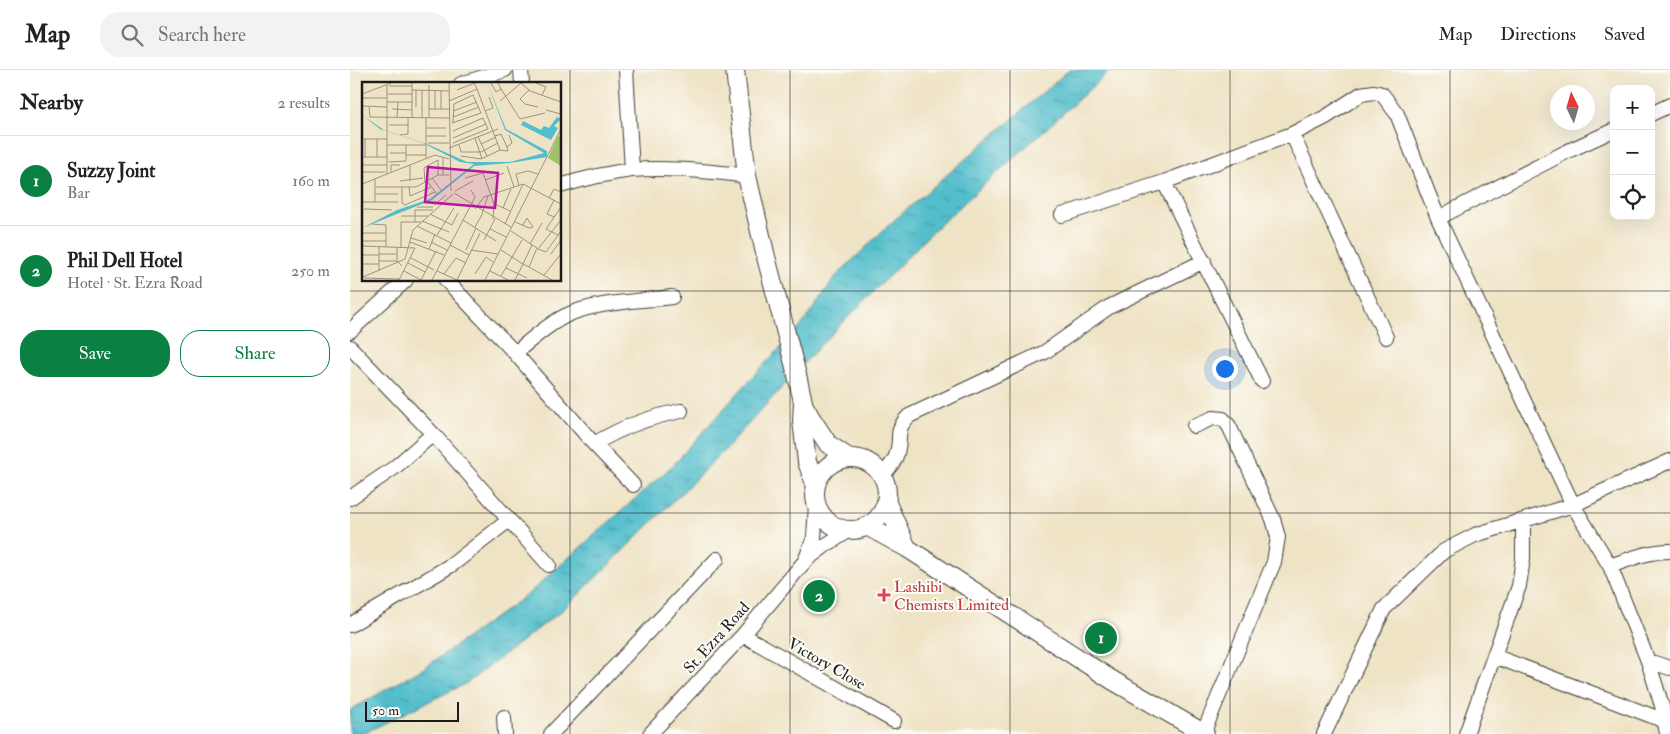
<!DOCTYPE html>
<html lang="en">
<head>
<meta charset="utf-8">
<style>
  body { margin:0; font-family:"IM FELL Double Pica",serif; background:#f2f2f2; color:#222 }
  .controls { position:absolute; right:15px; top:15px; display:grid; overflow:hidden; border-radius:10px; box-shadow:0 5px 20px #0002 }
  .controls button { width:45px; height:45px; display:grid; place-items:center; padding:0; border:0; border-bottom:1px solid #e0e0e0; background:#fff; color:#222; font:25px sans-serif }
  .compass { position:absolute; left:1200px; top:15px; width:45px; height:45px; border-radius:50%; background:#fff; box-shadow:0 5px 20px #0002; rotate:355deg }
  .scale { position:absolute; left:15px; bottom:12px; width:94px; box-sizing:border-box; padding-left:5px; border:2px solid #1c1c1c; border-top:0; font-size:14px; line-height:18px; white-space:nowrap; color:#1c1c1c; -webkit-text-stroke:4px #fdfcf7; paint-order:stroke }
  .you { position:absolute; left:874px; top:298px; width:18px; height:18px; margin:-12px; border:4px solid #fff; border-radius:50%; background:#1a73e8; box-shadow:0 0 0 8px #1a73e833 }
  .badge { display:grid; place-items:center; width:32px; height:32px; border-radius:50%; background:#0b8043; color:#fff; font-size:16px; font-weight:700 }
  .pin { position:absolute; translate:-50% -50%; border:2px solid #fff; box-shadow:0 1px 5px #0006 }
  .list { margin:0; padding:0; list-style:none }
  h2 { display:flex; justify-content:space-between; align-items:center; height:65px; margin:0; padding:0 20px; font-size:21px }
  h2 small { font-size:16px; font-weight:400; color:#767676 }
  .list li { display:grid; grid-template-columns:32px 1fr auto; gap:15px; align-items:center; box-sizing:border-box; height:90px; padding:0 20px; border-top:1px solid #e0e0e0 }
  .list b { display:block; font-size:19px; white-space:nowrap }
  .list p { margin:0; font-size:16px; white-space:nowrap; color:#767676 }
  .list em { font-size:16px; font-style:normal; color:#767676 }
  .actions { display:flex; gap:10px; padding:15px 20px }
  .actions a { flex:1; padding:11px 0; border:1px solid #0b8043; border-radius:20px; text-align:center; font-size:18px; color:#0b8043 }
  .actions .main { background:#0b8043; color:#fff }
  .icon { flex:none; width:28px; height:28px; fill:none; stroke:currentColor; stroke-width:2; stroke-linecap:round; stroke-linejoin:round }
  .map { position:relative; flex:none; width:1320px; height:664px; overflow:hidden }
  header { display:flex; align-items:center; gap:30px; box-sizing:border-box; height:70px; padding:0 25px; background:#fff; border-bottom:1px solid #e0e0e0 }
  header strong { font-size:24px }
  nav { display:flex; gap:28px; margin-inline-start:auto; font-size:18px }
  .search { width:350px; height:45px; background:#f2f2f2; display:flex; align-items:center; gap:12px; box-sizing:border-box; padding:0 18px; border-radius:20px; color:#767676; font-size:19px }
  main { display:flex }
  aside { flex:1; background:#fff }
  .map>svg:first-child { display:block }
  .water { fill:url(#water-ripples); stroke:#376d74 }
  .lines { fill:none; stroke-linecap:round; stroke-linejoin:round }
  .minor-casing { stroke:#3c3a35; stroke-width:16 }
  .tertiary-casing { stroke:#3c3a35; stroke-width:20 }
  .minor { stroke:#fff; stroke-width:14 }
  .tertiary { stroke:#fff; stroke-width:18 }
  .grid { fill:none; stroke:#1c1c1c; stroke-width:1; stroke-opacity:0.55 }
  .health-dot { fill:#e0444e; stroke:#fdfcf7; stroke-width:2 }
  .labels { text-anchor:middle; stroke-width:4; stroke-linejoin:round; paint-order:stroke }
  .health-label { font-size:16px; fill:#be3a42; stroke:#fdfcf7; text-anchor:start }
  .street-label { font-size:16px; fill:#1c1c1c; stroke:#fdfcf7 }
  .inset-road { fill:none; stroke:#9b9381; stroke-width:1 }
  .view { fill:#b5179e; fill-opacity:0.15; stroke:#b5179e; stroke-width:2.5 }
  .inset-edge { fill:none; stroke:#1c1c1c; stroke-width:2.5 }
</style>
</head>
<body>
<header>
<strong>Map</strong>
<div class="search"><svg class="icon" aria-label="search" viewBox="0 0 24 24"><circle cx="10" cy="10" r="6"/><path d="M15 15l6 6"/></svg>Search here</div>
<nav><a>Map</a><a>Directions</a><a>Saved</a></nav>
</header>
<main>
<aside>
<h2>Nearby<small>2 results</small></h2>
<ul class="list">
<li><span class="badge">1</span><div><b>Suzzy Joint</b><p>Bar</p></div><em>160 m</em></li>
<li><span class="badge">2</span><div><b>Phil Dell Hotel</b><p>Hotel · St. Ezra Road</p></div><em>250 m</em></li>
</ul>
<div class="actions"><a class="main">Save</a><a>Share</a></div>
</aside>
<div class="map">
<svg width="1320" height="664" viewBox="0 0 1320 664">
  <defs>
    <pattern id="water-ripples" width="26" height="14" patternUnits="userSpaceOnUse" patternTransform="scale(1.25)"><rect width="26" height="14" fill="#52becb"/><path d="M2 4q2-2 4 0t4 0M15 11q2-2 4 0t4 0" fill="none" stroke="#439aa4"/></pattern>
  </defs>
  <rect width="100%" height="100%" fill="#fdfcf7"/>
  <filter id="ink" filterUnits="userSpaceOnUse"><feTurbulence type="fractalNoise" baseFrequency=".02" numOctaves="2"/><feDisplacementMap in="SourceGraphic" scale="10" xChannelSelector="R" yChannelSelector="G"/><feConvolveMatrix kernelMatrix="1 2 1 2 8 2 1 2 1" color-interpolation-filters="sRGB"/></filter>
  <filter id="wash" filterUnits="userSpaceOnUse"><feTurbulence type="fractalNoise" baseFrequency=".0096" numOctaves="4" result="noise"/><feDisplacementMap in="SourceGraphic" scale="20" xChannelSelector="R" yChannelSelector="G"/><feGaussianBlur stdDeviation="1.12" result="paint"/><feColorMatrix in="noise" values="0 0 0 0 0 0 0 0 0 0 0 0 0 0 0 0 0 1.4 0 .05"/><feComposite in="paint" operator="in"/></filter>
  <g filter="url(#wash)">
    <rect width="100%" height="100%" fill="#efe3c5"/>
    <path class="water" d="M 719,0 L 761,0 L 585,159 L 470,276 L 369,386 L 214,539 L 117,613 L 12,664 L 0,664 L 0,640 L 74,598 L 178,524 L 322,396 L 407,302 L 451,256 L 486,206 L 542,152 Z"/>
  </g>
  <g filter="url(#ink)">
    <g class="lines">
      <defs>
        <path id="minor" d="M 171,0 L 172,14
          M 276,0 L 282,100
          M 111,14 L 155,0
          M 1301,44 L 1320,35
          M 942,64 L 1036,267
          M 814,112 L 912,311
          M 210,116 C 233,109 257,103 282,100 C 320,97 359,101 397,106
          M 712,145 L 814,112 L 942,64 L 976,47 L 1011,24 L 1024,22 L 1032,24 L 1047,44 L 1088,148 L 1223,435 L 1260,496 L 1298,591 L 1312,636 L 1317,664
          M 1088,148 L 1218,81 L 1264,60
          M 96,210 L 165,283 L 244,374 L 283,415
          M 0,261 L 56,210
          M 0,277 L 83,364 L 199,495
          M 165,283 C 181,270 197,255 215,246 C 242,232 292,231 322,227
          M 844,356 L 863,348 L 873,349 L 879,356 L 923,449 L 928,467 L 924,492 L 853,664
          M 244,374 C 272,357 299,347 331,341
          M 532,406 C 538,399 545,392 547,383 C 552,365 544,361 559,346 L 695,282 L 759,237 L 854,191
          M 0,428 L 44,398 L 83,364
          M 455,491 L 464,468 L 466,434
          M 1260,496 C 1280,489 1299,481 1320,481
          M 0,555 L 103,494 L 159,450
          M 393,565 L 544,651
          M 1144,586 L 1315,651
          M 1298,591 L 1320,598
          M 154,647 L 155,664
          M 201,664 L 367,489
          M 300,664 L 393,565 L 455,491 L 476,475 L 500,460
          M 974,664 L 1034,539 L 1094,481 L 1125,465 L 1223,435 L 1320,391
          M 1116,664 L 1169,516 L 1173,488 L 1173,451"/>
        <path id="tertiary" d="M 385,0 L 397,106 L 416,187 L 447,305 L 453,332 L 452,351 L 457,392 L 466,416
          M 453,334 L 461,348 L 478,374 L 499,388
          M465 424a36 36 0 1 1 72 0a36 36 0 1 1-72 0Z
          M 536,431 L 557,478
          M 517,456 L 557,478 L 762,610 L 855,664"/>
      </defs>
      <use href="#minor" class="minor-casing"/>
      <use href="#tertiary" class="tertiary-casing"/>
      <use href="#minor" class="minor"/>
      <use href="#tertiary" class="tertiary"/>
    </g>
  </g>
  <path class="grid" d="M 220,0 L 220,664M 440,0 L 440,664M 660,0 L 660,664M 880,0 L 880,664M 1100,0 L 1100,664M 0,221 L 1320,221M 0,443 L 1320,443"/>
  <path class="health-dot" d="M531.5 517.5h5v5h5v5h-5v5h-5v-5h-5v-5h5z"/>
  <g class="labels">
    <g class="health-label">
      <text x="544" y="522">Lashibi<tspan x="544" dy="18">Chemists Limited</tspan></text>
    </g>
    <g class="street-label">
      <text transform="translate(366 567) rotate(-48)" y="6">St. Ezra Road</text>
      <text transform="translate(477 593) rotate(30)" y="6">Victory Close</text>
    </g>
  </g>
  <g transform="translate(12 12)">
    <rect width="199" height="199" fill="#efe3c5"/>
    <path d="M 196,54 L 199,55 L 199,84 L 186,76 Z" fill="#9fc16a"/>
    <path d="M 125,1 L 144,47 L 185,69 L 185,75 L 148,81 L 112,84 L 70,118 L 0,146 L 35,128 L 68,117 L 112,82 L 98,80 L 61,61 L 18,47 L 0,33 L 22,48 L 65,62 L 105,80 L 148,80 L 182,71 L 143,48 ZM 195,35 L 199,37 L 192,44 L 196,46 L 189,58 L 159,43 L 161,39 L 179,48 L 182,44 L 187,46 Z" fill="#52becb"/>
    <path class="inset-road" d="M 87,1 L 89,109M 129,1 L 134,10 L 139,7 L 136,1M 159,1 L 168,9 L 199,20M 174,1 L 184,5 L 180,13M 25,3 L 25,92M 67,3 L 67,36M 27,4 L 50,4M 139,7 L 158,37 L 183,31M 50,8 L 87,9M 54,8 L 54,25M 95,8 L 113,1M 167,8 L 158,17 L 163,22 L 176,25M 60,9 L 60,35M 0,12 L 29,1M 25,12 L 50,12M 0,16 L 25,16M 87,19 L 115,7 L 112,1M 138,19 L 159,1M 25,20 L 50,20M 0,24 L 25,25M 7,25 L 8,35 L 87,36M 30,27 L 50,28M 67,27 L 87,27M 73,27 L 73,9M 79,27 L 79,9M 184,28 L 199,32M 91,29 L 115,20M 123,29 L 131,26 L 127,15M 35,35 L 36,20M 50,35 L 50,1M 91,35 L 117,25M 64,36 L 64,76M 90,41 L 119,31M 91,41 L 92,22 L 111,13 L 119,31M 27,43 L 46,43M 64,46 L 84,46M 38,53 L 46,52 L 46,35M 64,54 L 84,54M 133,54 L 139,52 L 145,65M 116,55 L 125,74M 91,56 L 124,42M 113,56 L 120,77M 0,57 L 25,57M 66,61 L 87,61M 91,61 L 126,47 L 121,36 L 91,49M 119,62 L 134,55M 25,63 L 63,63M 97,63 L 99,70 L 119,70 L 136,61M 87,66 L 136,47M 138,68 L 146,69 L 145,65 L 150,61 L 147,53M 28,71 L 44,71M 44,73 L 64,73M 99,74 L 119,77 L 138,68 L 115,7M 0,75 L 25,75M 3,75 L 3,57M 15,75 L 15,57M 27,80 L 44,79 L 44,63M 0,83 L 25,83M 48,83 L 48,99M 145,84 L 152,105M 0,90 L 23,90M 29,90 L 29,83 L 38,83M 81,92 L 81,76M 76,93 L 76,78M 70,96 L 79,108M 103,96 L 121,91 L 132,122 L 131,137M 123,98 L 142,91M 38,99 L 61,96M 65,99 L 75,112M 63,100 L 62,86 L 76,78M 157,104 L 154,92 L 166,89 L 176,92M 13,105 L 54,105 L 76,93 L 87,93M 40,105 L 40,121 L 43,123 L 73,110M 47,105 L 48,114 L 69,105M 93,109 L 111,99M 92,111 L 149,145M 13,112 L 36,112M 187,116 L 192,107 L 199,110M 1,120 L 36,120M 13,120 L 13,97M 133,122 L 148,129M 72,123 L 84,113M 55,125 L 71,125M 141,126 L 149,107M 2,127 L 30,128M 113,127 L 122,115 L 161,102 L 199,122M 120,131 L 126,114M 68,132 L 90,143 L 96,131M 39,134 L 66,134M 192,135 L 185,132 L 192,118M 101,138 L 134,159M 60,139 L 87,150M 53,140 L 53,128 L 71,128M 153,140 L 167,146 L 171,145 L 165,136 L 161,143M 10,142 L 24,143 L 24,164M 143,142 L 161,102M 55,144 L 89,161M 113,145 L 121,131M 128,147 L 144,155M 149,149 L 175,166 L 167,185 L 161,182 L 153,198M 0,151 L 24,151M 75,153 L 92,126M 196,153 L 184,147 L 199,125M 49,156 L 65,161M 122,158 L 133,137M 0,159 L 24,159M 48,160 L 82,173M 69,160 L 85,168M 168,162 L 180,141M 88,163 L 107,173M 0,164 L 53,166 L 37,198M 17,165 L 17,189M 35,165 L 35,179 L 40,184M 39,165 L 39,140 L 59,140M 67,167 L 73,152M 176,167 L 199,138M 176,167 L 184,170 L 199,149M 104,168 L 114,146M 109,168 L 136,172M 139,168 L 161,182 L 170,163M 17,172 L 35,172M 189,172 L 199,158M 0,173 L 17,173M 49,176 L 72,188M 17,179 L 35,179M 46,181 L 63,190M 1,182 L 17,182M 167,185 L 190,198M 144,186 L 165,196M 42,189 L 59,198M 75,189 L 95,198M 128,189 L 146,198M 82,192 L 94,176 L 104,181M 113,192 L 124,175 L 131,180M 182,193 L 199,172M 139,194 L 160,158M 0,195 L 0,102 L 73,73 L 87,77M 1,195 L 43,177 L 51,148 L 91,112M 2,196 L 37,197M 59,198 L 74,169M 70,198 L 113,115 L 109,108M 95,198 L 118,151M 123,198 L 199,47"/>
    <path class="view" d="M 66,85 L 136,91 L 133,126 L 63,120 Z"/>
    <rect width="199" height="199" class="inset-edge"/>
  </g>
</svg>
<div class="controls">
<button>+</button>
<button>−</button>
<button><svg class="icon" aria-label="locate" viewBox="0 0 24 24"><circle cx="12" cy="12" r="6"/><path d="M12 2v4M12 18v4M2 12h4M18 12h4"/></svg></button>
</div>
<svg class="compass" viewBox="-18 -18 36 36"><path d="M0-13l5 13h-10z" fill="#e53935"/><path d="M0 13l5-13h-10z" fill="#767676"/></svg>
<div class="scale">50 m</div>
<div class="you"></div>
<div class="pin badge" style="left:751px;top:568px">1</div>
<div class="pin badge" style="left:469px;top:526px">2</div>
</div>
</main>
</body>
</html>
